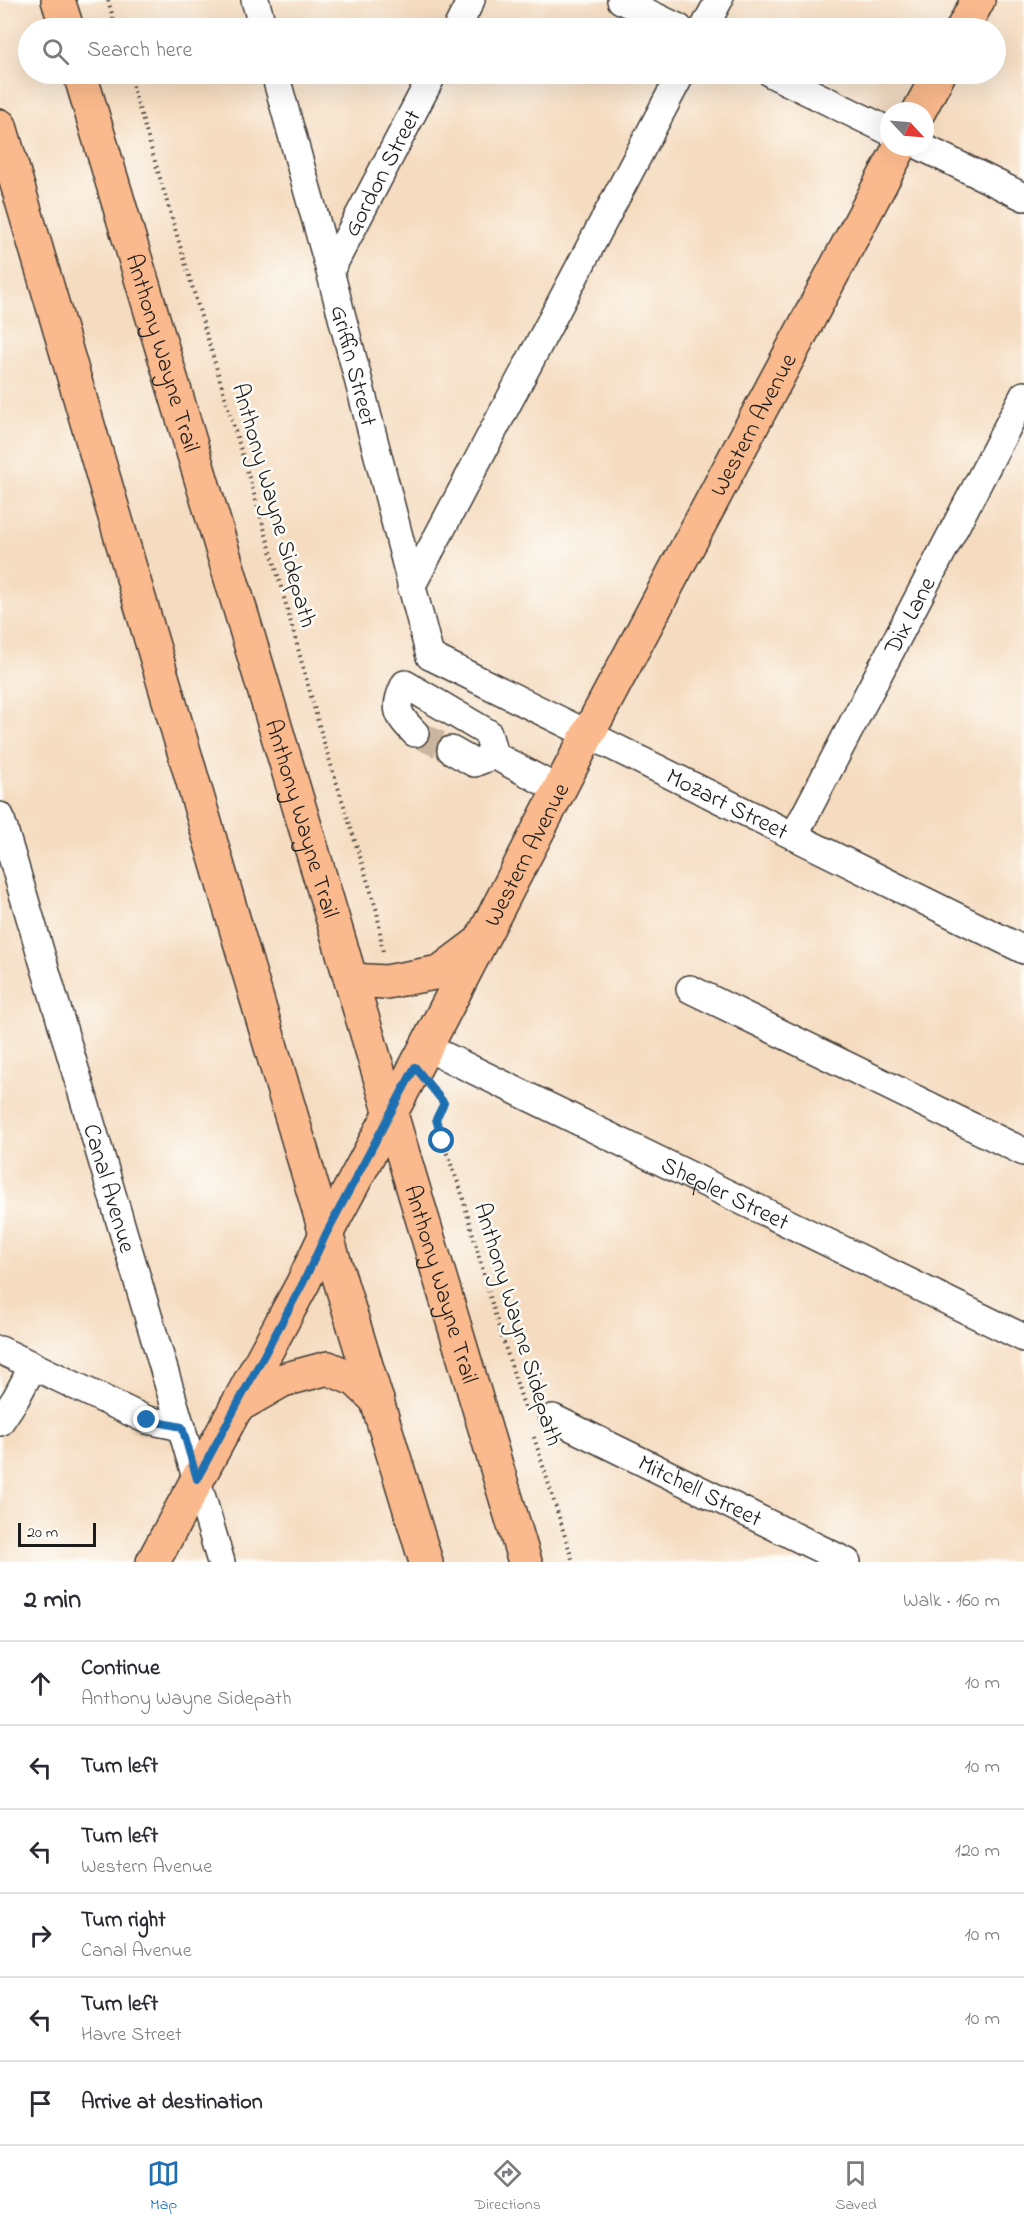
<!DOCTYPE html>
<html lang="en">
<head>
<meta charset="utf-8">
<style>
  body { margin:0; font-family:"Indie Flower",sans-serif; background:#f2f2f3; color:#2b2b33 }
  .compass { position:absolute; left:880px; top:102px; width:54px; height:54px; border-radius:50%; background:#fff; box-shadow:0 6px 24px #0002; rotate:116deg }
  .scale { position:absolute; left:18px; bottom:15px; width:78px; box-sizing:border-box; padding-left:6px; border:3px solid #1c1c1c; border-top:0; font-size:16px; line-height:21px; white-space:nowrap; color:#1c1c1c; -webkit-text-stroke:4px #fdfcf7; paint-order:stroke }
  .stop { position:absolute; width:18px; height:18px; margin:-14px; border:4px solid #1f6fb2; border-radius:50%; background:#fff }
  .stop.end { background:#1f6fb2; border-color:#fff; box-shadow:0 2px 6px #0008 }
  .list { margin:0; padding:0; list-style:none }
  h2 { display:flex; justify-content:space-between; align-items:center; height:78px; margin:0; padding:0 24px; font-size:26px }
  h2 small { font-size:20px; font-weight:400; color:#7c7c81 }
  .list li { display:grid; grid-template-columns:39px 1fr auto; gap:18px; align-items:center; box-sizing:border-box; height:84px; padding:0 24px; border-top:2px solid #e1e1e2 }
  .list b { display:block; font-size:22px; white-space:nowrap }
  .list p { margin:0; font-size:20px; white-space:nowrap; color:#7c7c81 }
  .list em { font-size:20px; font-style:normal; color:#7c7c81 }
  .icon { flex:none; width:33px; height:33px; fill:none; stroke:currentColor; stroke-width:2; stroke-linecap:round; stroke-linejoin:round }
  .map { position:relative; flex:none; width:1024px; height:1562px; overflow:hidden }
  .search { position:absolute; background:#fff; box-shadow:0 6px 24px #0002; left:18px; right:18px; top:18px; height:66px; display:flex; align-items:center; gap:15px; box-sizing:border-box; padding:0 21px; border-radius:33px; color:#7c7c81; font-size:22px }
  .sheet { height:582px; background:#fff }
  nav { display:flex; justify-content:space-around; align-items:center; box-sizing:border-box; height:84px; border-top:2px solid #e1e1e2; background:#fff; font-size:16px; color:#7c7c81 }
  nav a { display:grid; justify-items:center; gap:3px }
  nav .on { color:#1f6fb2 }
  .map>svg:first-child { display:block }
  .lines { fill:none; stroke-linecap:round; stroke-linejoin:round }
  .minor-tunnel { stroke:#cab59e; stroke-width:27; stroke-dasharray:27 14; stroke-linecap:butt }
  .minor-casing { stroke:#3d3934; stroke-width:30 }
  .major-casing { stroke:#3d3934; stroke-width:36 }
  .highway-casing { stroke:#3d3934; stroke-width:36 }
  .path { stroke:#3d3934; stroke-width:4; stroke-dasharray:1.5 4.5; stroke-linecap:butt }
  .minor { stroke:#fff; stroke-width:27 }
  .major { stroke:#fbba8d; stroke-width:33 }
  .highway { stroke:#fbba8d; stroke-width:33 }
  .route { stroke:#1f6fb2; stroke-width:8 }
  .labels { text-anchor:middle; stroke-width:5; stroke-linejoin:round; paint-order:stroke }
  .street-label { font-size:24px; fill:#1c1c1c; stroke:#fdfcf7 }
</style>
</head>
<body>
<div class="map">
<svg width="1024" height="1562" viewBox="0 0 1024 1562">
  <rect width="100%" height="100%" fill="#fdfcf7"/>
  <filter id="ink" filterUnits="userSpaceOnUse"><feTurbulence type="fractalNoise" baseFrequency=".0167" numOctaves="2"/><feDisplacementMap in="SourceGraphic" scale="12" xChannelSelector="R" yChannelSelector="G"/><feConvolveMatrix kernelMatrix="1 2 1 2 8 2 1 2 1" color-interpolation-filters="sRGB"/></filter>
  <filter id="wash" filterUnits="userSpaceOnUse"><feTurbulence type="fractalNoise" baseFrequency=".008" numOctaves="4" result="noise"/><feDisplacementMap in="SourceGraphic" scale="24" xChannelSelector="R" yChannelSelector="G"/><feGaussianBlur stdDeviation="1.35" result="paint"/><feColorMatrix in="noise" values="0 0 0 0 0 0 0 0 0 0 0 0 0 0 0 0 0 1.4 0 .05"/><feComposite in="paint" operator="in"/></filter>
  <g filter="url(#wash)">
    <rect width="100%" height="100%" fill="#f5dbbf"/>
  </g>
  <g filter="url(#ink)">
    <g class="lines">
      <path class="minor-tunnel" d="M 415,733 L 451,750"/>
      <defs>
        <g id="minor">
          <path d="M 255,0 L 263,28"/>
          <path d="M 621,0 L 679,28"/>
          <path d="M 457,28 L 471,0"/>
          <path d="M 704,28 L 719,0"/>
          <path id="s1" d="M 275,74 L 330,271 L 430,656"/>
          <path d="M 772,74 L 889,131"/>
          <path d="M 922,147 L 1024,197"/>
          <path id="s2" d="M 330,271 L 433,74"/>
          <path d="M 411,587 L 681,74"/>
          <path id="s3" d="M 430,656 L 1024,950"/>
          <path d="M 415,733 C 397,715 393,708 405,684 L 488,733 L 494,755 L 474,763 L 451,750"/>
          <path d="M 494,755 L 559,790"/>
          <path id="s4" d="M 0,816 L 221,1562"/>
          <path id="s5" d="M 794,836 L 1024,395"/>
          <path d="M 690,989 L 1024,1152"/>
          <path id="s6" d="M 426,1047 L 1024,1338"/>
          <path d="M 0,1350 L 147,1420 L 182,1427"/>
          <path id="s7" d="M 553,1418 L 847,1562"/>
          <path d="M 0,1422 L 16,1398 L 33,1366"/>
        </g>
        <g id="major">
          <path d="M 963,28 L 978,0"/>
          <path d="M 919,111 L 939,74"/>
          <path id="s8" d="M 153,1562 L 303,1283 L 326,1234 L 426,1047 L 588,734 L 900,147"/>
        </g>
        <g id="highway">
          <path d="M 58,0 L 67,28"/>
          <path id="s9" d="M 80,74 L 525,1562"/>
          <path d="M 0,126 L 326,1234 L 426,1562"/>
          <path d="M 351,980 L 386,982 L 440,972 L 480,942"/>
          <path d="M 236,1407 L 283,1380 L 328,1368 L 356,1380 L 377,1400"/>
        </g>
      </defs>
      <use href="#minor" class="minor-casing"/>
      <use href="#major" class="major-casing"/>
      <use href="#highway" class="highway-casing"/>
      <path class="path" d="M 108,0 L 116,28
        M 129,74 L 275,565 L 322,736 L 377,911 L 383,953
        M 435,1093 L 443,1103 L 436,1119 L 439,1133 L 460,1188 L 496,1318 L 526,1412
        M 534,1437 L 573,1562"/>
      <use href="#minor" class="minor"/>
      <use href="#major" class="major"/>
      <use href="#highway" class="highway"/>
    </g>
  </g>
  <g class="lines" filter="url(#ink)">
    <path class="route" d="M 147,1420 L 182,1427 L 197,1479 L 303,1283 L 326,1234 L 415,1067 L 444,1103 L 436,1119 L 442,1141"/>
  </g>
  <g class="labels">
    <g class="street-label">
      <text dy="8" stroke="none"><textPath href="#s2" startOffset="111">Gordon Street</textPath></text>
      <text dy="8" stroke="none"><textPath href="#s9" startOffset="291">Anthony Wayne Trail</textPath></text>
      <text dy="8" stroke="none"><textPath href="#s1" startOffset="302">Griffin Street</textPath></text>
      <text dy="8" stroke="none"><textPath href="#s8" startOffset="1286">Western Avenue</textPath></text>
      <text transform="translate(275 505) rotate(74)" y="8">Anthony Wayne Sidepath</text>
      <text dy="8" stroke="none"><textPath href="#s5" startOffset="249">Dix Lane</textPath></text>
      <text dy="8" stroke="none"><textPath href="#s3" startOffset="332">Mozart Street</textPath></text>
      <text dy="8" stroke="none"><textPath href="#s9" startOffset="777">Anthony Wayne Trail</textPath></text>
      <text dy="8" stroke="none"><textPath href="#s8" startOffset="800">Western Avenue</textPath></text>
      <text dy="8" stroke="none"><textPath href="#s4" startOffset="388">Canal Avenue</textPath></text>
      <text dy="8" stroke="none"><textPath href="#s6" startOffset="333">Shepler Street</textPath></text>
      <text dy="8" stroke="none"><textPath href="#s9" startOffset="1263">Anthony Wayne Trail</textPath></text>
      <text transform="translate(519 1324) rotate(73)" y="8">Anthony Wayne Sidepath</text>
      <text dy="8" stroke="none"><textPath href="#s7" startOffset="164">Mitchell Street</textPath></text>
    </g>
  </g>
</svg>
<svg class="compass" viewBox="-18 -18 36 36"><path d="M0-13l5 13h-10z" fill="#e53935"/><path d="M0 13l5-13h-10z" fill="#7c7c81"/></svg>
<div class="scale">20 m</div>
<div class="stop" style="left:442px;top:1141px"></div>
<div class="stop end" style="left:147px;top:1420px"></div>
<div class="search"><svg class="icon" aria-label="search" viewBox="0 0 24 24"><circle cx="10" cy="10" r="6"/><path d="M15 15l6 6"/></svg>Search here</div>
</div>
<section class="sheet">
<h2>2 min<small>Walk · 160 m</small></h2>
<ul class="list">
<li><svg class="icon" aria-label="ahead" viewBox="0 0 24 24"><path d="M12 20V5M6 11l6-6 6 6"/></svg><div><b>Continue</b><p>Anthony Wayne Sidepath</p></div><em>10 m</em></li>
<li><svg class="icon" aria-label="left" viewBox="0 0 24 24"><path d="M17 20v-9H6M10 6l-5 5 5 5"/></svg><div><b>Turn left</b></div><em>10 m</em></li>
<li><svg class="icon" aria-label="left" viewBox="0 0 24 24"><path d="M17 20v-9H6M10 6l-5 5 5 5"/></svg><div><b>Turn left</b><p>Western Avenue</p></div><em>120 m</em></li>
<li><svg class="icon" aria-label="right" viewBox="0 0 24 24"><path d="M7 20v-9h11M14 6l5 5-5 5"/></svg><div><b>Turn right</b><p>Canal Avenue</p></div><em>10 m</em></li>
<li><svg class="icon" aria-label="left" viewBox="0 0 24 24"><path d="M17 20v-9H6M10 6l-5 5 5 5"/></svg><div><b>Turn left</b><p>Havre Street</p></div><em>10 m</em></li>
<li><svg class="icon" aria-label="arrive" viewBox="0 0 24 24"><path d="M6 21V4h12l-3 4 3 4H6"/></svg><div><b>Arrive at destination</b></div></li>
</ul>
</section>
<nav>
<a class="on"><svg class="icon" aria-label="map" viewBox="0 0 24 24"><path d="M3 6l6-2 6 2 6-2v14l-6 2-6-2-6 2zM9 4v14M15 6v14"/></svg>Map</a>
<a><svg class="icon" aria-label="directions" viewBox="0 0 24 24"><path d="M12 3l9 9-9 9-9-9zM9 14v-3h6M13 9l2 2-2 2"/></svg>Directions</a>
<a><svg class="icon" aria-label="saved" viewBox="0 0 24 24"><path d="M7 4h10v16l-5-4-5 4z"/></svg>Saved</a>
</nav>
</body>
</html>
